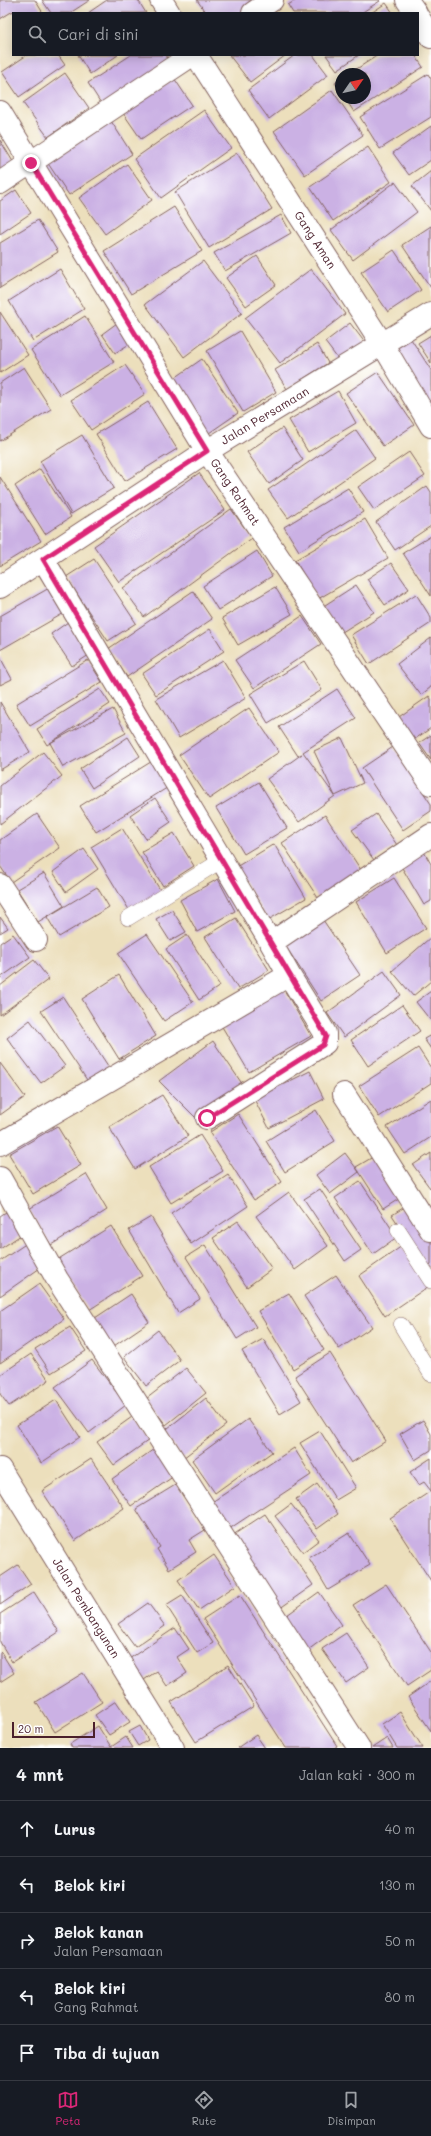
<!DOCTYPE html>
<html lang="id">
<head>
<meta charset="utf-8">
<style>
  body { margin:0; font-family:Mali,sans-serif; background:#20242c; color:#f1f3f6 }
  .compass { position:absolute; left:335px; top:68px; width:36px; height:36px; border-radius:50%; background:#171b24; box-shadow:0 2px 10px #0003; rotate:56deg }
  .scale { position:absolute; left:12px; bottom:10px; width:83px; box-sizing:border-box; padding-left:4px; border:2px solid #4a1f2b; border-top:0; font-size:11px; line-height:14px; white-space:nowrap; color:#4a1f2b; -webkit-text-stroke:3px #fff; paint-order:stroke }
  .stop { position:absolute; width:12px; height:12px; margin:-9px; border:3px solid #db2777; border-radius:50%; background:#fff }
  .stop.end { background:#db2777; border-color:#fff; box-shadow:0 1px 4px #0008 }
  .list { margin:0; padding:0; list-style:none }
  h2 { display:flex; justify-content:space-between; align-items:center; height:52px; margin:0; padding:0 16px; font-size:17px }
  h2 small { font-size:13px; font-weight:400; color:#9ea1a6 }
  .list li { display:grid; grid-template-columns:26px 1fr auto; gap:12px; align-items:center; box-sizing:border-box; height:56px; padding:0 16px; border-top:1px solid #363941 }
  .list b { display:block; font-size:15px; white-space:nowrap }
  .list p { margin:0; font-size:13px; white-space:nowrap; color:#9ea1a6 }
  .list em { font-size:13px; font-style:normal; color:#9ea1a6 }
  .icon { flex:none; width:22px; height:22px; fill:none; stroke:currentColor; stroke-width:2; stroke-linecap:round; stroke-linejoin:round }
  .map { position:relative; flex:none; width:431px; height:1748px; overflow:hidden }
  .search { position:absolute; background:#171b24; box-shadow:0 2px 10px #0003; left:12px; right:12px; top:12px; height:44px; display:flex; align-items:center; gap:10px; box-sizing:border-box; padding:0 14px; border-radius:0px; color:#9ea1a6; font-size:15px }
  .sheet { height:332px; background:#171b24 }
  nav { display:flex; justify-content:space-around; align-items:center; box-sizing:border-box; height:56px; border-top:1px solid #363941; background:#171b24; font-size:11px; color:#9ea1a6 }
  nav a { display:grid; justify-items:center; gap:2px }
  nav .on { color:#db2777 }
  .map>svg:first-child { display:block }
  .building { fill:#cbb1e4 }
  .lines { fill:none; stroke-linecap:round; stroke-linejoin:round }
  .service-casing { stroke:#83625e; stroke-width:16 }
  .minor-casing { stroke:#83625e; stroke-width:24 }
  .service { stroke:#fff; stroke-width:15 }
  .minor { stroke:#fff; stroke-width:22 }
  .route { stroke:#db2777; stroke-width:5 }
  .labels { text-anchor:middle; stroke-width:3; stroke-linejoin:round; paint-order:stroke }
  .street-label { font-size:12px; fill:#4a1f2b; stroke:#fff }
</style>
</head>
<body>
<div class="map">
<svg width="431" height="1748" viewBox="0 0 431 1748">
  <rect width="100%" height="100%" fill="#fff"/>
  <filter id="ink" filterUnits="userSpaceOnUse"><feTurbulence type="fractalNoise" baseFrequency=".025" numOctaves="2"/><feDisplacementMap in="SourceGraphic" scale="8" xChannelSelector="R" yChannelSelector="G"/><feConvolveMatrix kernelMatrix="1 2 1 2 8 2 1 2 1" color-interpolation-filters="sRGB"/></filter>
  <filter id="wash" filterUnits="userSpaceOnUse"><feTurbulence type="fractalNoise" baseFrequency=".012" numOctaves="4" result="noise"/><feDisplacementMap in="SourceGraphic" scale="16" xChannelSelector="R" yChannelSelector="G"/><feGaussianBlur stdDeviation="0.9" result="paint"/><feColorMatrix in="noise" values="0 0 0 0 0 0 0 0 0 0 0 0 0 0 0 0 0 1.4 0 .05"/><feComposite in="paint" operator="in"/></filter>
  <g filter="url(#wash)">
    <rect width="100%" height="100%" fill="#ecdfbc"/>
    <g id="blocks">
      <path class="building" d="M 0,0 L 35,0 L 43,13 L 14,13 L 13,11 L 0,19 Z
        M 42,0 L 90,0 L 70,13 L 51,13 Z
        M 107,0 L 138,0 L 146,13 L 88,13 Z
        M 197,0 L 268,0 L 247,13 L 206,13 Z
        M 296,0 L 379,0 L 380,1 L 361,13 L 293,13 L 288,5 Z
        M 386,3 L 393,13 L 371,13 Z
        M 27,55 L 58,55 L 65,65 L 19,97 L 2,72 Z
        M 78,55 L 118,55 L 90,74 Z
        M 131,55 L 166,55 L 172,64 L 104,108 L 88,83 Z
        M 229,55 L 286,55 L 250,82 Z
        M 295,55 L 313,55 L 328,75 L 269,119 L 248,90 Z
        M 326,55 L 359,55 L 337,70 Z
        M 378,55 L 415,55 L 423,67 L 354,112 L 345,98 L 365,98 L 365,74 L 349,74 Z
        M 65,73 L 89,108 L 48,137 L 23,103 Z
        M 428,74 L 431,79 L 431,117 L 380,149 L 360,117 Z
        M 174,78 L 192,105 L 141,139 L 123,113 Z
        M 341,79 L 341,92 L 335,83 Z
        M 332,90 L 363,135 L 305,175 L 274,131 Z
        M 204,110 L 231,148 L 161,198 L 134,159 Z
        M 111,121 L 132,154 L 69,195 L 47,162 Z
        M 431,126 L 431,160 L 409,175 L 393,153 Z
        M 0,140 L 15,165 L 0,176 Z
        M 368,147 L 391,182 L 333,221 L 310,187 Z
        M 237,153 L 272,209 L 209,248 L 175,192 Z
        M 127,164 L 152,200 L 105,234 L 79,198 Z
        M 431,171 L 431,211 L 412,186 Z
        M 395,182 L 417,212 L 353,260 L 331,230 Z
        M 16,190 L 31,213 L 0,234 L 0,201 Z
        M 174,207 L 202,251 L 131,294 L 104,251 Z
        M 281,215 L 291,233 L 225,271 L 214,253 Z
        M 38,220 L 58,252 L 0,288 L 0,243 Z
        M 431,226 L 431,288 L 402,245 Z
        M 394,250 L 421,290 L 388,312 L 361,272 Z
        M 257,256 L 276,285 L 246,306 L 226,278 Z
        M 203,261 L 242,313 L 184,357 L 145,304 Z
        M 60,269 L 84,309 L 33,341 L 9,301 Z
        M 311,269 L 345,314 L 280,363 L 245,318 Z
        M 0,312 L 28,355 L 0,373 Z
        M 85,316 L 114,362 L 60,395 L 31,350 Z
        M 117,323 L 131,343 L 115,353 L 102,334 Z
        M 350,323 L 366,344 L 341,363 L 325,342 Z
        M 240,331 L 276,392 L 243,412 L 207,351 Z
        M 431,335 L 431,363 L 418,343 Z
        M 411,339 L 431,370 L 431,408 L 394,350 Z
        M 317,344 L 328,363 L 287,389 L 275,370 Z
        M 202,359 L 238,413 L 209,433 L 172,380 Z
        M 125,365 L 145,394 L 91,430 L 71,400 Z
        M 24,367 L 51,409 L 0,441 L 0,383 Z
        M 378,372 L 414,425 L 383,446 L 346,393 Z
        M 338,391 L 356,423 L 308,452 L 289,420 Z
        M 148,402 L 177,449 L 125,481 L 96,434 Z
        M 282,428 L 303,460 L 269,484 L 247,452 Z
        M 356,430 L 375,458 L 288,518 L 268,490 Z
        M 82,435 L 114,488 L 71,514 L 40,461 Z
        M 409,452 L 425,476 L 374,510 L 358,487 Z
        M 40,469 L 71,517 L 45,534 L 15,486 Z
        M 199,473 L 225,510 L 119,582 L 94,546 Z
        M 0,477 L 41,541 L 0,566 Z
        M 427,486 L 431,492 L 431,526 L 395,550 L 376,522 Z
        M 348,488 L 363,512 L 299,551 L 284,527 Z
        M 231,509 L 252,538 L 144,617 L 123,588 Z
        M 365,519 L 388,558 L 318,599 L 295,560 Z
        M 431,536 L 431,596 L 403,553 Z
        M 257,551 L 272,576 L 218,610 L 203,586 Z
        M 94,559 L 136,623 L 108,641 L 66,577 Z
        M 391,563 L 409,589 L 385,605 L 367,579 Z
        M 356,585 L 374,612 L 339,634 L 322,607 Z
        M 51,587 L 66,612 L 0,650 L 0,616 Z
        M 275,587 L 292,614 L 238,645 L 222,618 Z
        M 193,591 L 212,619 L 127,677 L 108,649 Z
        M 416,594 L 431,618 L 431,623 L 369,664 L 351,635 Z
        M 302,616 L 321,644 L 254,688 L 235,660 Z
        M 68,622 L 89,655 L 72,666 L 51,634 Z
        M 210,629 L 224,651 L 156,695 L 142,674 Z
        M 431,638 L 431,687 L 421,695 L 397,664 Z
        M 0,657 L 12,679 L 0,685 Z
        M 88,660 L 102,682 L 30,726 L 16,704 Z
        M 223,660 L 246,698 L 179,738 L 156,699 Z
        M 304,661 L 322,690 L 268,723 L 250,694 Z
        M 100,689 L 110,704 L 47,745 L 37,729 Z
        M 337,689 L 356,718 L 303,752 L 335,796 L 299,822 L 267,779 L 302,754 L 298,756 L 279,727 Z
        M 429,696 L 431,699 L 431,728 L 412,741 L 396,719 Z
        M 0,702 L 30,752 L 0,770 Z
        M 249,708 L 279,752 L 209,799 L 179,755 Z
        M 113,709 L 126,733 L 63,767 L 50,743 Z
        M 431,735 L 431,760 L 419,743 Z
        M 128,737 L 140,756 L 92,788 L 80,769 Z
        M 342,738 L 363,783 L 335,796 L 314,751 Z
        M 393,747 L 431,804 L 431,811 L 403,830 L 362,768 Z
        M 43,752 L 62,776 L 0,824 L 0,786 Z
        M 154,760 L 170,786 L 96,832 L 80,806 Z
        M 259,782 L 287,828 L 244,854 L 216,808 Z
        M 155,798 L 171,822 L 146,839 L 130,815 Z
        M 37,814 L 60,848 L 11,882 L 0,866 L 0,840 Z
        M 376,814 L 397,845 L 374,860 L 352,830 Z
        M 325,815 L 361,870 L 318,898 L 282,843 Z
        M 122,828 L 162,893 L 131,913 L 91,847 Z
        M 174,833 L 194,866 L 163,886 L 142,852 Z
        M 274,844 L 306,898 L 268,920 L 236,867 Z
        M 84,849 L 98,869 L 66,892 L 53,872 Z
        M 424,852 L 431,864 L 431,901 L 424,905 L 401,866 Z
        M 44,873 L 64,906 L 38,922 L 17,889 Z
        M 394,878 L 426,928 L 387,953 L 356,902 Z
        M 218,879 L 235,911 L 197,932 L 180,900 Z
        M 97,887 L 109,907 L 59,937 L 47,917 Z
        M 172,910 L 186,932 L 170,941 L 156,919 Z
        M 0,917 L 8,928 L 0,933 Z
        M 321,917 L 360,975 L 321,1001 L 283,942 Z
        M 236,918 L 269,970 L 238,989 L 205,937 Z
        M 13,934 L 30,957 L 0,978 L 0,943 Z
        M 147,934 L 193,1002 L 164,1021 L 118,953 Z
        M 187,935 L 220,986 L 199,1000 L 166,949 Z
        M 431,937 L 431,981 L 413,996 L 392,971 Z
        M 34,960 L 49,979 L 0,1015 L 0,986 Z
        M 384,971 L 401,995 L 344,1037 L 327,1013 Z
        M 119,975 L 156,1036 L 119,1059 L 82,999 Z
        M 283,988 L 311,1036 L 249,1072 L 221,1025 Z
        M 431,991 L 431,1021 L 416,1002 Z
        M 63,997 L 112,1072 L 91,1086 L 41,1011 Z
        M 402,1005 L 420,1031 L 368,1066 L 351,1040 Z
        M 30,1020 L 65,1066 L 41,1083 L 7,1038 Z
        M 431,1035 L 431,1049 L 424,1039 Z
        M 213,1041 L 245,1088 L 197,1119 L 159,1081 Z
        M 418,1048 L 431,1068 L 431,1083 L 379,1117 L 359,1086 Z
        M 0,1063 L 25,1097 L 0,1115 Z
        M 310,1071 L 324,1099 L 269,1128 L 254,1099 Z
        M 162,1095 L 188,1136 L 135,1169 L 109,1127 Z
        M 431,1099 L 431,1137 L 405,1154 L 387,1127 Z
        M 316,1110 L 335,1141 L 285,1172 L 266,1141 Z
        M 238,1114 L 282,1182 L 254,1200 L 210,1132 Z
        M 57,1126 L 81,1165 L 33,1194 L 9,1154 Z
        M 200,1135 L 223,1171 L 171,1203 L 149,1167 Z
        M 345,1153 L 359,1172 L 330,1194 L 316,1175 Z
        M 431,1153 L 431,1187 L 430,1188 L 413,1165 Z
        M 378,1154 L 405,1195 L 383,1209 L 356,1167 Z
        M 86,1174 L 107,1210 L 51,1245 L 29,1209 Z
        M 228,1175 L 248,1206 L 191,1244 L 171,1213 Z
        M 360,1181 L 397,1237 L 373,1254 L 335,1198 Z
        M 320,1189 L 361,1250 L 345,1261 L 304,1199 Z
        M 289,1192 L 328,1246 L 295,1270 L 256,1216 Z
        M 411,1203 L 431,1234 L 431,1265 L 427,1268 L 392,1215 Z
        M 6,1212 L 21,1235 L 0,1249 L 0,1216 Z
        M 151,1217 L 200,1299 L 178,1313 L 129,1230 Z
        M 238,1221 L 272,1269 L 247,1287 L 213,1238 Z
        M 111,1226 L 142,1276 L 89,1310 L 57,1260 Z
        M 27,1243 L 43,1266 L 0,1296 L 0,1261 Z
        M 205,1245 L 256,1327 L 237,1339 L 186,1257 Z
        M 402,1246 L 429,1286 L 385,1316 L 359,1276 Z
        M 336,1275 L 372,1327 L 339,1349 L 304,1296 Z
        M 39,1284 L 64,1319 L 0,1363 L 0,1311 Z
        M 289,1293 L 324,1350 L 293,1369 L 258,1311 Z
        M 131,1294 L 149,1322 L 108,1350 L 89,1322 Z
        M 70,1327 L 86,1351 L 51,1373 L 35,1349 Z
        M 158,1330 L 180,1360 L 146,1386 L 124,1357 Z
        M 263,1339 L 301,1401 L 280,1414 L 242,1351 Z
        M 330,1353 L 386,1441 L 351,1463 L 295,1376 Z
        M 31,1354 L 49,1380 L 9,1406 L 0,1394 L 0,1375 Z
        M 92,1360 L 126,1405 L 89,1433 L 55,1387 Z
        M 186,1368 L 206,1393 L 166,1425 L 146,1399 Z
        M 206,1398 L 226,1425 L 183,1458 L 163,1432 Z
        M 56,1400 L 80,1437 L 41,1463 L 17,1425 Z
        M 132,1417 L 149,1440 L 114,1465 L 97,1442 Z
        M 248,1419 L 272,1452 L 215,1493 L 192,1460 Z
        M 423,1420 L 431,1434 L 431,1450 L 415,1460 L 400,1434 Z
        M 320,1431 L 356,1488 L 336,1500 L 300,1443 Z
        M 294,1448 L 311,1475 L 229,1529 L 212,1502 Z
        M 154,1449 L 174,1476 L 131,1506 L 112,1479 Z
        M 431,1458 L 431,1581 L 390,1518 L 431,1491 L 424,1482 L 419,1485 L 410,1472 Z
        M 91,1459 L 124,1508 L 75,1541 L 42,1491 Z
        M 177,1484 L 205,1530 L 189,1540 L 196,1552 L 169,1569 L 157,1549 L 160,1547 L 136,1509 Z
        M 317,1484 L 338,1514 L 317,1529 L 296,1499 Z
        M 291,1504 L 319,1540 L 303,1552 L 275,1516 Z
        M 265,1514 L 313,1585 L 276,1611 L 227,1539 Z
        M 349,1533 L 370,1565 L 328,1590 L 309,1558 Z
        M 214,1555 L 235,1586 L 199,1610 L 178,1580 Z
        M 18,1565 L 31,1584 L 0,1605 L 0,1577 Z
        M 386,1584 L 431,1652 L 431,1670 L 407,1686 L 353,1605 Z
        M 34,1592 L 59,1632 L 12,1662 L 0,1642 L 0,1614 Z
        M 319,1592 L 342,1625 L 304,1653 L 280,1620 Z
        M 182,1595 L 213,1643 L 197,1653 L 166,1605 Z
        M 240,1595 L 337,1746 L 334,1748 L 286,1748 L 203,1619 Z
        M 148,1603 L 165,1626 L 135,1647 L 118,1624 Z
        M 175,1628 L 189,1649 L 177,1657 L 187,1673 L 167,1686 L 157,1671 L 141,1682 L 126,1661 Z
        M 346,1633 L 369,1667 L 346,1683 L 322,1649 Z
        M 1,1652 L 14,1673 L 0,1682 L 0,1653 Z
        M 228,1665 L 254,1706 L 196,1742 L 171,1702 Z
        M 83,1673 L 102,1702 L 55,1732 L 36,1702 Z
        M 431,1681 L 431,1731 L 408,1697 Z
        M 116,1701 L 130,1722 L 109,1735 L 95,1715 Z
        M 400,1712 L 423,1748 L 397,1748 L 382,1724 Z
        M 98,1726 L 111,1747 L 126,1737 L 133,1748 L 72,1748 L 70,1744 Z
        M 140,1726 L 148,1740 L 138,1746 L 129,1732 Z
        M 256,1735 L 265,1748 L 237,1748 Z
        M 387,1738 L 393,1748 L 372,1748 Z"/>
    </g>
  </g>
  <g filter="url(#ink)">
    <use href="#blocks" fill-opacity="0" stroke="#83625e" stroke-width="1"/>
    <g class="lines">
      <defs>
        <path id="service" d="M 128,918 L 222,860
          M 398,1230 L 431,1281
          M 401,1325 L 431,1374"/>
        <path id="minor" d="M 161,0 L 169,13
          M 407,0 L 416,13
          M 253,13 L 272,0
          M 418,17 L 431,37
          M 196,55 L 383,345 L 431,426
          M 0,112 L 207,451 L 431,784
          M 0,183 L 192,55
          M 43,559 L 271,943
          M 0,587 L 207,451 L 431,314
          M 0,885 L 36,940
          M 344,1094 L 431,1230
          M 207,1118 L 325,1043 L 325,1033 L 289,975
          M 0,1144 L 289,975 L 271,943 L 431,835
          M 0,1178 L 57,1279 L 359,1748
          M 0,1469 L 173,1748"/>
      </defs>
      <use href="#service" class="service-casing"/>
      <use href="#minor" class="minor-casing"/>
      <use href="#service" class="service"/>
      <use href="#minor" class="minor"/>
    </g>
  </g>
  <g class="lines" filter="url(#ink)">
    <path class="route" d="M 31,163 L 207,451 L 43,559 L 326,1036 L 323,1045 L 207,1118"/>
  </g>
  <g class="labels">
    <g class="street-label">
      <text transform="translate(315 240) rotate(57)" y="4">Gang Aman</text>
      <text transform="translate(265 416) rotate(-31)" y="4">Jalan Persamaan</text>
      <text transform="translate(235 492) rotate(56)" y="4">Gang Rahmat</text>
      <text transform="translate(86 1608) rotate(58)" y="4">Jalan Pembangunan</text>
    </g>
  </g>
</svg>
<svg class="compass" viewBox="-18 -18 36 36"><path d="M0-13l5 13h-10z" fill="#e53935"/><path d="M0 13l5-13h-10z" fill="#9ea1a6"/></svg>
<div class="scale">20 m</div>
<div class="stop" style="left:207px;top:1118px"></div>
<div class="stop end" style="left:31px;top:163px"></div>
<div class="search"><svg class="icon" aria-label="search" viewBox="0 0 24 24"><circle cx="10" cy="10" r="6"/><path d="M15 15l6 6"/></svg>Cari di sini</div>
</div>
<section class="sheet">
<h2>4 mnt<small>Jalan kaki · 300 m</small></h2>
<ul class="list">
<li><svg class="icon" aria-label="ahead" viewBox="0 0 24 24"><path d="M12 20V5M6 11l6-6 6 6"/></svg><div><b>Lurus</b></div><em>40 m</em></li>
<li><svg class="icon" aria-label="left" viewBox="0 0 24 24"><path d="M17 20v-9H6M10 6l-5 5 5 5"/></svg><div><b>Belok kiri</b></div><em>130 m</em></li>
<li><svg class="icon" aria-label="right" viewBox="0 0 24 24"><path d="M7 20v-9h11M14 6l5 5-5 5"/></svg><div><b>Belok kanan</b><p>Jalan Persamaan</p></div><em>50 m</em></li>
<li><svg class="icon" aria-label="left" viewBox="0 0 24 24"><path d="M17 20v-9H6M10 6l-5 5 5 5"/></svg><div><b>Belok kiri</b><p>Gang Rahmat</p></div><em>80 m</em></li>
<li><svg class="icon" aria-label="arrive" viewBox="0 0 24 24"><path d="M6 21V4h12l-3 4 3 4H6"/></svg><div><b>Tiba di tujuan</b></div></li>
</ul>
</section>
<nav>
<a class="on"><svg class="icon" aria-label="map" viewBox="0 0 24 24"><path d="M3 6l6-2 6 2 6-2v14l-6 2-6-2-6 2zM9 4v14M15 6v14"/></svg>Peta</a>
<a><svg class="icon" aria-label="directions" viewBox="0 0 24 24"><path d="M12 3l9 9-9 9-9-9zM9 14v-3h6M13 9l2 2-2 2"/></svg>Rute</a>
<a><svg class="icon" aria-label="saved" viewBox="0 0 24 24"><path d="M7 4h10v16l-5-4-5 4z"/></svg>Disimpan</a>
</nav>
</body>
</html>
